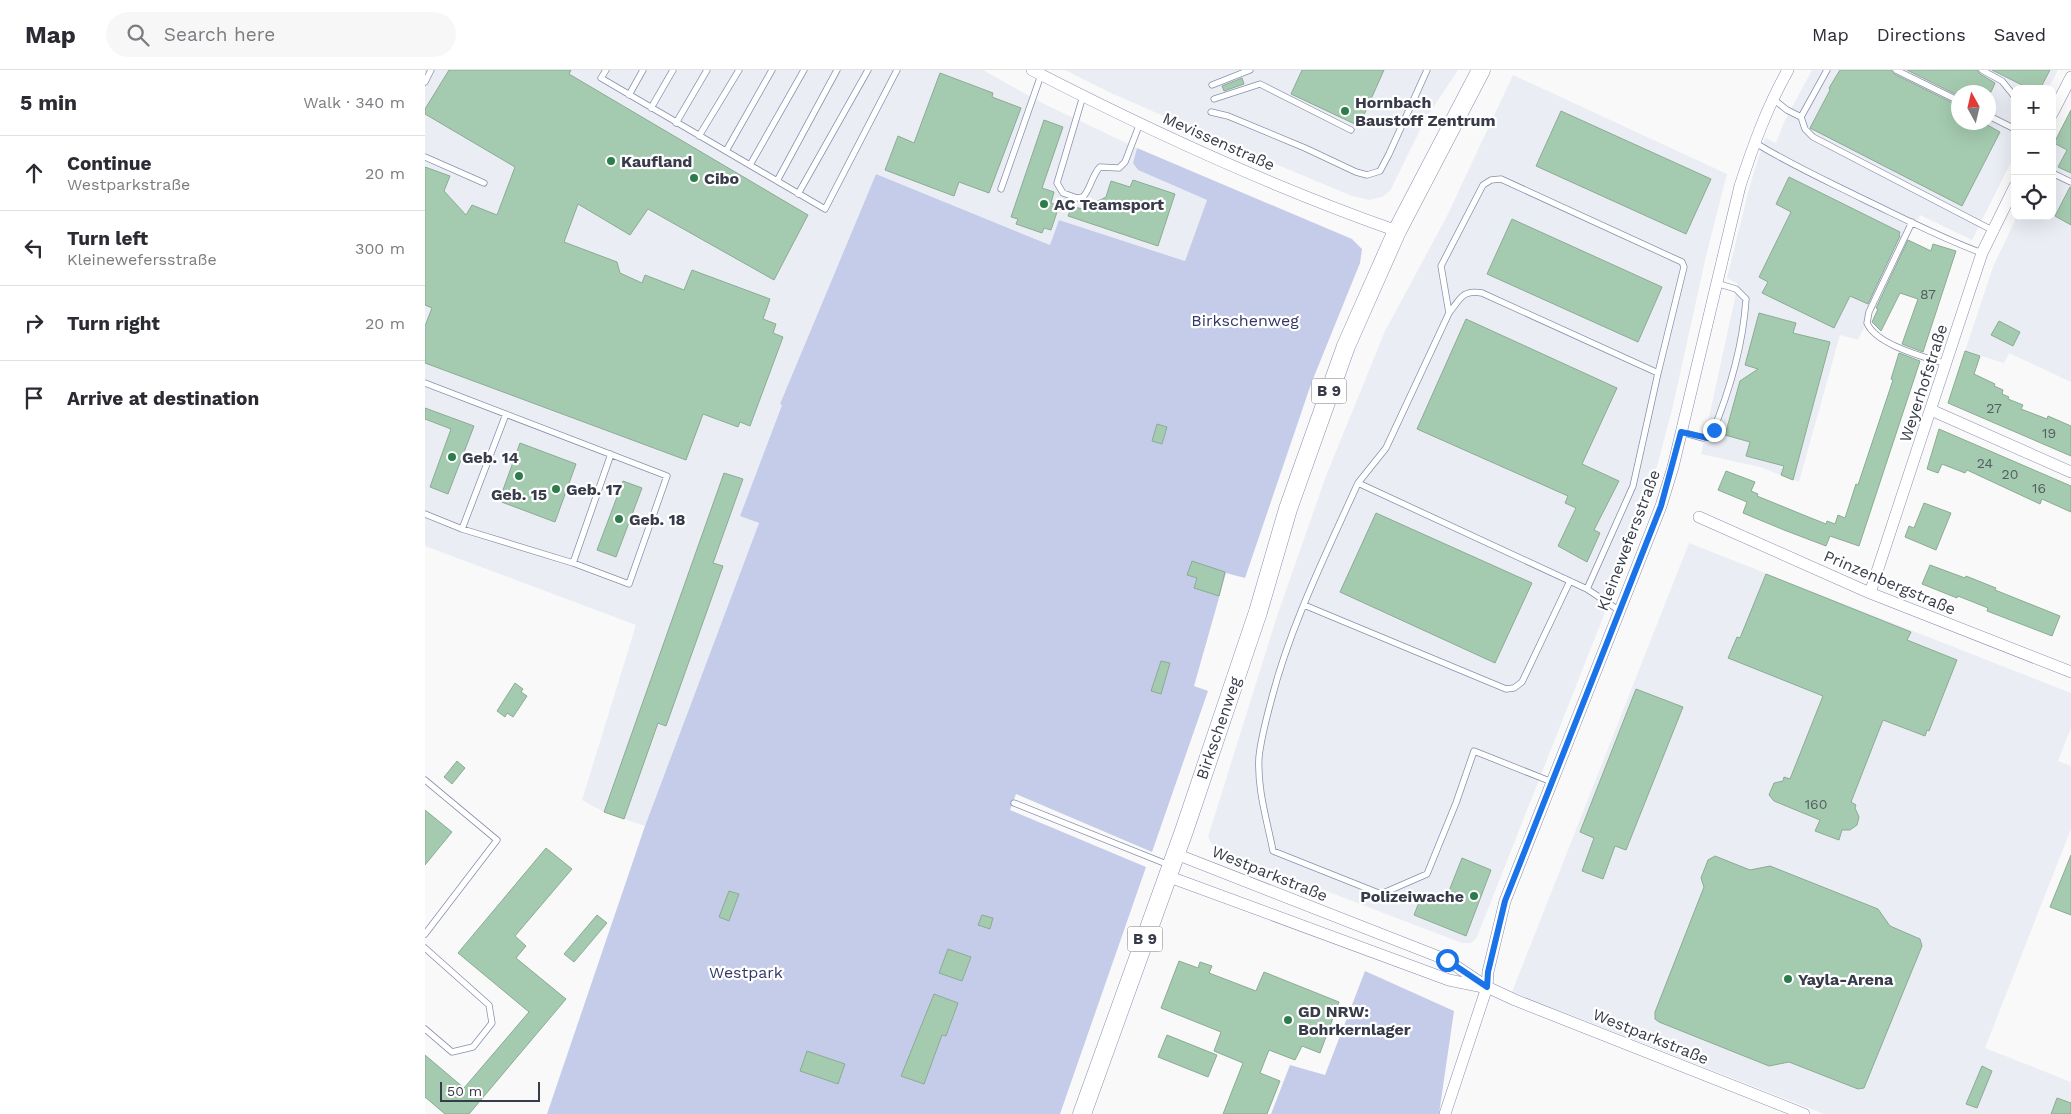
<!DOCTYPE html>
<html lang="en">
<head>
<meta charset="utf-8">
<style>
  body { margin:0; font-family:"Work Sans",sans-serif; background:#f7f7f7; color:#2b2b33 }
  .controls { position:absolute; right:15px; top:15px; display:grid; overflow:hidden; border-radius:10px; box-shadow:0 5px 20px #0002 }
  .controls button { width:45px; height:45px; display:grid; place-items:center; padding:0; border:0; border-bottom:1px solid #e1e1e2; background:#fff; color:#2b2b33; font:25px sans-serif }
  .compass { position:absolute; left:1526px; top:15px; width:45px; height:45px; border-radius:50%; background:#fff; box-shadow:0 5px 20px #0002; rotate:352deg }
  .scale { position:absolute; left:15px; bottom:12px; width:100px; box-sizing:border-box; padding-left:5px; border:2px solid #383b49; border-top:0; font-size:14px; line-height:18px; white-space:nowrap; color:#383b49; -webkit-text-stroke:4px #fff; paint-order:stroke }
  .stop { position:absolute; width:15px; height:15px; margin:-11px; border:4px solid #1a73e8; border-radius:50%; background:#fff }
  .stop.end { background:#1a73e8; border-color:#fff; box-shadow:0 1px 5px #0008 }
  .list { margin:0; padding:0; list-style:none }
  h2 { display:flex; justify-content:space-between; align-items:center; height:65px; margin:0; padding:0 20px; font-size:21px }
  h2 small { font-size:16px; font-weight:400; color:#7c7c81 }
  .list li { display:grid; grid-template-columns:32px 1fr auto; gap:15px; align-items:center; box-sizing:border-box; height:75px; padding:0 20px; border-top:1px solid #e1e1e2 }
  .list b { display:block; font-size:19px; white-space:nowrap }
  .list p { margin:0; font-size:16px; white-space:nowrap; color:#7c7c81 }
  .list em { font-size:16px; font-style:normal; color:#7c7c81 }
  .icon { flex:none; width:28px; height:28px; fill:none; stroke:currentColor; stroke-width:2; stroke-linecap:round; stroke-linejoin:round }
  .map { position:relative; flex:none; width:1646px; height:1044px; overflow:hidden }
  header { display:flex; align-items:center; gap:30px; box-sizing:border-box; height:70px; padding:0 25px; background:#fff; border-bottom:1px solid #e1e1e2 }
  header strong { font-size:24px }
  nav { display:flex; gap:28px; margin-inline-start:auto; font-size:18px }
  .search { width:350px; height:45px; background:#f7f7f7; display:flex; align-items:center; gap:12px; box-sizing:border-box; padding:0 18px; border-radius:28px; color:#7c7c81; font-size:19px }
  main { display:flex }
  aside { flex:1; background:#fff }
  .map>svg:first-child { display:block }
  .built { fill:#ebedf5; fill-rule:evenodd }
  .green { fill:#c5ccea }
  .building { fill:#a4caaf; stroke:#8cab94 }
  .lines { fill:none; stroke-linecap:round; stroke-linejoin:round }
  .service-casing { stroke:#888fae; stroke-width:7 }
  .minor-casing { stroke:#888fae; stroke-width:12 }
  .primary-casing { stroke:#888fae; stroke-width:19 }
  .service { stroke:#fff; stroke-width:5.5 }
  .minor { stroke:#fff; stroke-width:11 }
  .primary { stroke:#fff; stroke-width:18 }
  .route { stroke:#1a73e8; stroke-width:6 }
  .poi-dot { fill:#2d7c4c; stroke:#fff; stroke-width:2 }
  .labels { text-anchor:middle; stroke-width:4.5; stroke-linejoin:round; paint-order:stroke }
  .number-label { font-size:14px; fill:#535f62 }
  .shield { fill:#fff; stroke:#747680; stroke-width:1 }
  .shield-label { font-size:15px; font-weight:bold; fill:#383b49 }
  .poi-label { font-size:16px; font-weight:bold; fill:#383b49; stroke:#fff; text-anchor:start }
  .street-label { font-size:16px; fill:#383b49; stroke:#fff }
  .park-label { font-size:16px; fill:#32396a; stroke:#fff }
</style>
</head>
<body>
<header>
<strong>Map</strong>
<div class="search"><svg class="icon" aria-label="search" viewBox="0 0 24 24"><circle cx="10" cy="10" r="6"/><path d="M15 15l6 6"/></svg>Search here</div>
<nav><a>Map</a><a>Directions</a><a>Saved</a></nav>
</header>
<main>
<aside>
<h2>5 min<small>Walk · 340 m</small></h2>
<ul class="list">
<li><svg class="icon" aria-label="ahead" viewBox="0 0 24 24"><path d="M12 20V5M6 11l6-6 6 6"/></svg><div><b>Continue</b><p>Westparkstraße</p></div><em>20 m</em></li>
<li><svg class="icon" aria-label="left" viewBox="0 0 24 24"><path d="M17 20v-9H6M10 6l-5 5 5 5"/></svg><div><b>Turn left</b><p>Kleinewefersstraße</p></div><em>300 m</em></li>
<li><svg class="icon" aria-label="right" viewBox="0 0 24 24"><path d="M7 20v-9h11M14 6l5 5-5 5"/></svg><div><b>Turn right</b></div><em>20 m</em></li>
<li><svg class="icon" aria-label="arrive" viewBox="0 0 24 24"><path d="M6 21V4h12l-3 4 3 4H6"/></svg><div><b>Arrive at destination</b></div></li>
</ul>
</aside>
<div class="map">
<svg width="1646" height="1044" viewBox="0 0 1646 1044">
  <rect width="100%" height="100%" fill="#f9f9f9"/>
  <path class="built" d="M 0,0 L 558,0 L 615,32 L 712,78 L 708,92 L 713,100 L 782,130 L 760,191 L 634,150 L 625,175 L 451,104 L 355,334 L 357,334 L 315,446 L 334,453 L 220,756 L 179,742 L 157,730 L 211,555 L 0,476 Z
    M 640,0 L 1033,0 L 1000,50 L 965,121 L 957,127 L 944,130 L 927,126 L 791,69 L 686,23 Z
    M 1387,0 L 1633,0 L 1623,19 L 1590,19 L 1590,84 L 1547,170 L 1495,145 L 1433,270 L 1415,265 L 1374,412 L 1335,397 L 1276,384 L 1313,214 L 1302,208 L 1325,115 L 1340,68 L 1351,73 L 1359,52 ZM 1534,22 L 1564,22 L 1564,52 L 1534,52 Z
    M 1088,5 L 1302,104 L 1281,186 L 1247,340 L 1220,441 L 1052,867 L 1046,873 L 1037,873 L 789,778 L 783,767 L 852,546 L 901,406 L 960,261 L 1021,148 Z
    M 1646,40 L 1646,312 L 1584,283 L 1579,293 L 1540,281 L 1568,197 L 1592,146 L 1627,146 L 1627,77 Z
    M 1264,473 L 1646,623 L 1646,658 L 1633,691 L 1646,696 L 1646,759 L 1560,978 L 1646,1012 L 1646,1044 L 1399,1044 L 1087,922 Z"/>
  <path class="green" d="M 712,78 L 927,169 L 937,179 L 935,193 L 886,314 L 820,508 L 801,503 L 769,616 L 783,621 L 727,782 L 591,724 L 585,740 L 721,797 L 635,1044 L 122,1044 L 220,756 L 334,453 L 315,446 L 357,335 L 355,334 L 451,104 L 625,175 L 634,150 L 760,191 L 782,130 L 713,100 L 708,93 Z
    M 940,901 L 1029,941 L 1014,1044 L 846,1044 L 865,995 L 900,1005 Z"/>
  <path class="building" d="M 24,0 L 146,0 L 144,4 L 383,145 L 349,210 L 223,139 L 205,165 L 153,134 L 139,172 L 192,192 L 195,203 L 217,213 L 220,205 L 259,220 L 267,200 L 345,229 L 338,249 L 351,254 L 348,263 L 358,267 L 325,356 L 315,352 L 313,357 L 278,344 L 261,390 L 0,293 L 0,256 L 7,238 L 0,235 L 0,97 L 25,106 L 19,121 L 41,145 L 47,135 L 72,145 L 90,97 L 0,44 L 0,39 Z
    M 877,0 L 959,0 L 934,56 L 866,24 Z
    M 1415,0 L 1466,0 L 1469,4 L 1534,36 L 1534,52 L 1557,52 L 1575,62 L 1537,136 L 1385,58 L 1405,20 L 1404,18 Z
    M 1482,0 L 1552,0 L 1555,4 L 1570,13 L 1566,22 L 1534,22 L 1534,26 Z
    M 1567,0 L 1625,0 L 1615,19 L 1605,19 Z
    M 515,3 L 568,23 L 567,27 L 596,38 L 564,123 L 534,112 L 529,126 L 460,100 L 473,66 L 489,73 Z
    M 817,8 L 819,14 L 799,21 L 797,16 Z
    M 1646,40 L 1646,103 L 1633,97 L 1642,80 L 1629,73 Z
    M 1136,41 L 1286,109 L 1261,164 L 1111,96 Z
    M 619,50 L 638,57 L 617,118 L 629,122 L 626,133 L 634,136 L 626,160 L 619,158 L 617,163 L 591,154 L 593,149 L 586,147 Z
    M 1364,107 L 1475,162 L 1474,165 L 1475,166 L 1443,234 L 1425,226 L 1409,258 L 1337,223 L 1343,212 L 1334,207 L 1366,142 L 1351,134 Z
    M 708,110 L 750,124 L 733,176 L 643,146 L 647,136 L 657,139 L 681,127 L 686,111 L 705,117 Z
    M 1645,117 L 1646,117 L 1646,155 L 1630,146 Z
    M 1087,149 L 1237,217 L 1213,272 L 1062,204 Z
    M 1483,170 L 1506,181 L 1508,174 L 1531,181 L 1498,282 L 1477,274 L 1493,229 L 1475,223 L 1456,261 L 1447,252 L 1453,239 L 1451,238 Z
    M 1334,243 L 1371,253 L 1368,263 L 1405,272 L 1368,410 L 1356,405 L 1359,396 L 1321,386 L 1325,372 L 1300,365 L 1315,311 L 1333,299 L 1320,295 Z
    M 1041,249 L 1192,318 L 1157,394 L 1194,411 L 1169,460 L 1175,463 L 1162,492 L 1133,476 L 1151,438 L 1140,433 L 1143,426 L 992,359 Z
    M 1574,251 L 1595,262 L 1588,276 L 1566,265 Z
    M 1540,281 L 1555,286 L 1549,304 L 1570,314 L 1569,316 L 1578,320 L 1577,324 L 1584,327 L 1583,329 L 1598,335 L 1596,339 L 1622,349 L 1623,346 L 1646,356 L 1646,386 L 1523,333 Z
    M 1474,283 L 1495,291 L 1434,476 L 1405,466 L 1401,476 L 1359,460 L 1318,443 L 1322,432 L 1293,420 L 1301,401 L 1330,412 L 1326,421 L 1333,424 L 1332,426 L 1381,446 L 1401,454 L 1402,451 L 1410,454 L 1413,445 L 1420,448 L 1431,414 L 1433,415 L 1468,310 L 1466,309 Z
    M 0,338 L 49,356 L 23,424 L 5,417 L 26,359 L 0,349 Z
    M 732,354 L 742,357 L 737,374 L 727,371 Z
    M 1514,359 L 1646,416 L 1646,442 L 1617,429 L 1615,434 L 1542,400 L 1540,403 L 1517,394 L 1513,403 L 1502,399 Z
    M 95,373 L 151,394 L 130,452 L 74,431 Z
    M 299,403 L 318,409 L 288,493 L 298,496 L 241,656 L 233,653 L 199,749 L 179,742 Z
    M 198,411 L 217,418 L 191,487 L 172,480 Z
    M 1499,433 L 1526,443 L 1511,480 L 1480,467 L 1484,456 L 1489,458 Z
    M 951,443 L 1107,513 L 1070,593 L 915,522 Z
    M 767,491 L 800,502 L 794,526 L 769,518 L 772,508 L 762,505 Z
    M 1505,495 L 1540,508 L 1541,506 L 1571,518 L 1570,520 L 1635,546 L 1627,566 L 1562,541 L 1563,538 L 1533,526 L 1532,528 L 1497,514 Z
    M 1341,504 L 1486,562 L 1482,570 L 1532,590 L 1504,661 L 1502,660 L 1500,666 L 1458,650 L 1426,732 L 1431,735 L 1430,738 L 1434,747 L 1432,755 L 1425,760 L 1417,760 L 1414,770 L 1390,761 L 1395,750 L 1349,731 L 1344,725 L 1349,713 L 1358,711 L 1359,707 L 1365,709 L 1398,626 L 1303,588 L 1312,567 L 1315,568 Z
    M 736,591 L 745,593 L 736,624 L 726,621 Z
    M 90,613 L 98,619 L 96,622 L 102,626 L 88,647 L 82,643 L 80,647 L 72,641 Z
    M 1211,619 L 1258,637 L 1201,780 L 1190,776 L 1178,809 L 1157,801 L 1169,768 L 1155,762 Z
    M 32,691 L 40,698 L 27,714 L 19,707 Z
    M 0,740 L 27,762 L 0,795 Z
    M 121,778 L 147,799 L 90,866 L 101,876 L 91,888 L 141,929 L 44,1044 L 20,1044 L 0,1027 L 0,985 L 39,1018 L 104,942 L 33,883 Z
    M 1646,785 L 1646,845 L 1625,837 Z
    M 1290,786 L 1325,800 L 1345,796 L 1453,839 L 1465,856 L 1495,869 L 1497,876 L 1439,1018 L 1433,1019 L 1364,992 L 1344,996 L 1234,952 L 1230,949 L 1230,942 L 1279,817 L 1276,808 L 1283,790 Z
    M 1037,788 L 1066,800 L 1041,866 L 989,845 L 998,822 L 1020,831 Z
    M 304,821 L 314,824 L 304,851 L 294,847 Z
    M 172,845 L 182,853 L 149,892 L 139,884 Z
    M 557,845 L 568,848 L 565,859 L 553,855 Z
    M 523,879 L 546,887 L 537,911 L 514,903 Z
    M 754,891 L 773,898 L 775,892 L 787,896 L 784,903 L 831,921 L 839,902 L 914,932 L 895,983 L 877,976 L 870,990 L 844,980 L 835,1003 L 855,1011 L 842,1044 L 798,1044 L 818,993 L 789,981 L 796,962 L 736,938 Z
    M 509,924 L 533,933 L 521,966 L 517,965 L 499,1014 L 476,1006 Z
    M 742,965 L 792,985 L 783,1007 L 733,987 Z
    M 382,981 L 420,994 L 413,1014 L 375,1001 Z
    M 1557,996 L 1567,1001 L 1552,1038 L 1541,1034 Z
    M 1632,1028 L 1646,1033 L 1646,1044 L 1626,1044 Z"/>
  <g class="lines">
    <defs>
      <path id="service" d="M 181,0 L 176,8 L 400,139 L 472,0
        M 1471,0 L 1534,31
        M 1557,0 L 1577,11 L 1590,27
        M 0,12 L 6,0
        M 787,15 L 825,0
        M 204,25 L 218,0
        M 658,26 L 632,113 L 638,123 L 652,128 L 658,127 C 666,118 667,105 675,97 L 694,98 L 700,92 L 715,53
        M 1347,28 L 1362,40 L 1376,47 L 1402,0
        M 789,29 L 835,14 L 926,60
        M 226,38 L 248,0
        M 786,42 L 803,46 L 880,78 L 931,102 L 942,105 L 955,101 L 964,84 L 1002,0
        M 1564,46 L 1590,59
        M 1376,47 L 1380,59 L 1388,67 L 1567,160
        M 251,53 L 282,0
        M 274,66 L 314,0
        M 1329,72 C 1364,94 1402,111 1438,129 C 1478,148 1516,168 1557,183
        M 301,81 L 347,0
        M 0,87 L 59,113
        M 325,95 L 379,0
        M 1627,103 L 1646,112
        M 352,111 L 412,0
        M 576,119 L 616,5
        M 373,124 L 443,0
        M 1487,152 L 1444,242 L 1442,253 C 1451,275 1500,287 1521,294
        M 1024,243 L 1016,196 L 1058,115 L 1066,110 L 1076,109 L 1257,192 L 1259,197 L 1233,303
        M 0,313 L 242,406 L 204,514 L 148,493 L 37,459 L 0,444
        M 1256,362 L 1278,368 L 1286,366 C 1304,323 1318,276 1321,229 L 1311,219 L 1291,213
        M 933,413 L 961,378 L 1024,243 C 1035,229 1038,219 1057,223 L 1233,303 L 1208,416 L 1162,519
        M 37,459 L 81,344
        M 148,493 L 186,384
        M 879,535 L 1081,619 L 1089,618 L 1097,612 L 1145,511
        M 0,710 L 72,770 L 0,864
        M 1127,712 L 1049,681 L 1031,733 L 1002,804 L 956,824 L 848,781 C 842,750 832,719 834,687 C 836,668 841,650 846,631 C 865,556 901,484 933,413 L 1162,519 L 1195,541
        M 589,733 L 744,795
        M 0,878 L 64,935 L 67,953 L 48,977 L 27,982 L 0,959"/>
      <path id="minor" d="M 607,0 C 725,61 847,117 972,161
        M 1627,44 L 1646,7
        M 1506,340 L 1646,402
        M 1274,447 L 1445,523 L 1646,602
        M 1445,523 L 1557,183 L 1590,116
        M 751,784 L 1022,890 L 1062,917 L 1090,930 L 1379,1044
        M 742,806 L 1024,910 L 1058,917
        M 1020,1044 L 1062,917 L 1063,902 L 1080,831 L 1236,436 L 1248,397 L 1315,116 C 1328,76 1342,37 1363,0"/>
      <path id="primary" d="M 657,1044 L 759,761 L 833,542 L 863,439 L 921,276 L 972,161 L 1056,0"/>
    </defs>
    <use href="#service" class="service-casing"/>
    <use href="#minor" class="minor-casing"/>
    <use href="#primary" class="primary-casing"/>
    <use href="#service" class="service"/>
    <use href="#minor" class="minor"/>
    <use href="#primary" class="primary"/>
  </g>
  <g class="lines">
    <path class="route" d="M 1022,890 L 1062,917 L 1063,902 L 1080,831 L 1236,436 L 1256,362 L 1283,368 L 1286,366 L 1289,360"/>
  </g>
  <g class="poi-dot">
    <circle cx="920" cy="41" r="5"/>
    <circle cx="186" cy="91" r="5"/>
    <circle cx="269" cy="108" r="5"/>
    <circle cx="619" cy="134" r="5"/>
    <circle cx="27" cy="387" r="5"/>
    <circle cx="94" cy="406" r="5"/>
    <circle cx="131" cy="419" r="5"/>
    <circle cx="194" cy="449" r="5"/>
    <circle cx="1049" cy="826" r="5"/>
    <circle cx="1363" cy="909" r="5"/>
    <circle cx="863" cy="950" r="5"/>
  </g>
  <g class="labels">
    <g class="number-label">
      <text x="1503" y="229">87</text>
      <text x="1569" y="343">27</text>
      <text x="1624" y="368">19</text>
      <text x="1560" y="398">24</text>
      <text x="1585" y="409">20</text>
      <text x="1614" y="423">16</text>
      <text x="1391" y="739">160</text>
    </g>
    <g class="shield">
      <rect x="886.5" y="308.5" width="35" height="25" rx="4"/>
      <rect x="702.5" y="856.5" width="35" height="25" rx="4"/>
    </g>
    <g class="shield-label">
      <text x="904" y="326">B 9</text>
      <text x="720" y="874">B 9</text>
    </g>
    <g class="poi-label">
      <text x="930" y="38">Hornbach<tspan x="930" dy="18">Baustoff Zentrum</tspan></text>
      <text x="196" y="97">Kaufland</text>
      <text x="279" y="114">Cibo</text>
      <text x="629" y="140">AC Teamsport</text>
      <text x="37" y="393">Geb. 14</text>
      <text x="141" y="425">Geb. 17</text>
      <text x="94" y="430" text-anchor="middle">Geb. 15</text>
      <text x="204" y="455">Geb. 18</text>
      <text x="1039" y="832" text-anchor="end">Polizeiwache</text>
      <text x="1373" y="915">Yayla-Arena</text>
      <text x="873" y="947">GD NRW:<tspan x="873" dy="18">Bohrkernlager</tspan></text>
    </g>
    <g class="street-label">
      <text transform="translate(794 71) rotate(24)" y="6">Mevissenstraße</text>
      <text transform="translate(1498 313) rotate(-72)" y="6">Weyerhofstraße</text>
      <text transform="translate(1203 470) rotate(-69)" y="6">Kleinewefersstraße</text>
      <text transform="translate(1465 512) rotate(23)" y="6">Prinzenbergstraße</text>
      <text transform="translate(793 658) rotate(-71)" y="6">Birkschenweg</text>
      <text transform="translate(845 803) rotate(22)" y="6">Westparkstraße</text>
      <text transform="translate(1226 966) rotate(22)" y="6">Westparkstraße</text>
    </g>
    <g class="park-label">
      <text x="820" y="256">Birkschenweg</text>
      <text x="321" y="908">Westpark</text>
    </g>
  </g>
</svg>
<div class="controls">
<button>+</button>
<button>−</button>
<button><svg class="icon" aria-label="locate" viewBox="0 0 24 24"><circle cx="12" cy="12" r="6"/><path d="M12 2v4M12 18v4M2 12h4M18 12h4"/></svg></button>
</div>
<svg class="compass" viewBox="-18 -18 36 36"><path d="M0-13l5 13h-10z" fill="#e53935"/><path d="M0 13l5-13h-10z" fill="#7c7c81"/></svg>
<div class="scale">50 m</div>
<div class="stop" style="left:1022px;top:890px"></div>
<div class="stop end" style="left:1289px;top:360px"></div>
</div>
</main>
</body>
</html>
